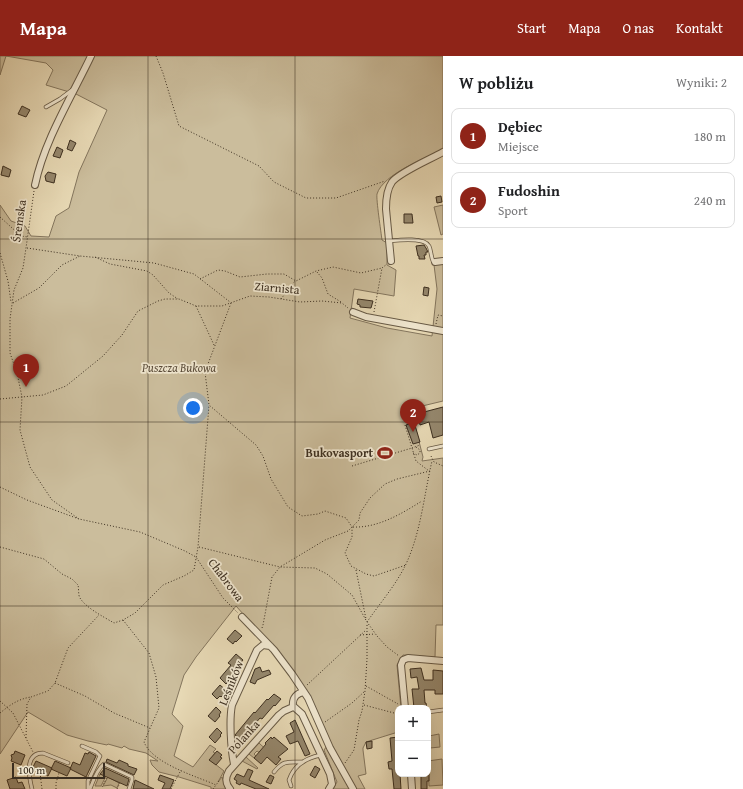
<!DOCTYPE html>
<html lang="pl">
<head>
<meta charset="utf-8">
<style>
  body { margin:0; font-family:"Gentium Book Plus",serif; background:#f2f2f2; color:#202124 }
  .controls { position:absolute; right:12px; bottom:12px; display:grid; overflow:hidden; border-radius:8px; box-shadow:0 4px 16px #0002 }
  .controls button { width:36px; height:36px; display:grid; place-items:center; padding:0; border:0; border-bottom:1px solid #e0e0e0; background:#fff; color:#202124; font:20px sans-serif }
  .scale { position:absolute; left:12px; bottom:10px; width:93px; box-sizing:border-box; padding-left:4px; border:2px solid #3c2f20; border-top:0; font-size:11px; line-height:14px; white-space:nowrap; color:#3c2f20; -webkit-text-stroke:3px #f0e7d0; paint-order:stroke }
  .you { position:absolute; left:193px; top:352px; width:14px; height:14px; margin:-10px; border:3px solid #fff; border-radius:50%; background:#1a73e8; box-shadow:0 0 0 6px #1a73e833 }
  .badge { display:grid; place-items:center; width:26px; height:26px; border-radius:50%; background:#8f2418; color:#fff; font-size:13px; font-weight:700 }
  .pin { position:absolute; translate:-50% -33px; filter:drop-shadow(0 1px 2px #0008) }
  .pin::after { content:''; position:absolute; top:21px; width:14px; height:12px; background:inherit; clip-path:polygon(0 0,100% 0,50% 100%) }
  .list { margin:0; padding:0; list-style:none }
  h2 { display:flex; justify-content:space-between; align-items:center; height:52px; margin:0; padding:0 16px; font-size:17px }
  h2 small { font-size:13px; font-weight:400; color:#757577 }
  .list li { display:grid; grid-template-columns:26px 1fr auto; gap:12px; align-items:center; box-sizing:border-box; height:56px; margin:0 8px 8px; padding:0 8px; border:1px solid #e0e0e0; border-radius:8px }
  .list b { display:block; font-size:15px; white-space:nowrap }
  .list p { margin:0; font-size:13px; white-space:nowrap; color:#757577 }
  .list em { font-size:13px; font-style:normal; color:#757577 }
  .map { position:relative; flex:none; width:443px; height:733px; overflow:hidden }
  header { display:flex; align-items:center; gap:24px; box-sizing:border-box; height:56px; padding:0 20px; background:#8f2418; color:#fff }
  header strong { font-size:19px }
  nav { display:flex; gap:22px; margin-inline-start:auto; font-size:14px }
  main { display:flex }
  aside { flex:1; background:#fff }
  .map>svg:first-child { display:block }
  .green { fill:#cbbd9c; stroke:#84765e }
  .building { fill:#95886e; stroke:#3c2f20 }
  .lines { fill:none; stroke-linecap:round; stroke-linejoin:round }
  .lane-casing { stroke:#675a46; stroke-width:4.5 }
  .street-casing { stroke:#675a46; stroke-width:8 }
  .path { stroke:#3c2f20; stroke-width:1; stroke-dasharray:1 2; stroke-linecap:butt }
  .lane { stroke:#f0e7d0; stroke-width:3 }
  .street { stroke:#f0e7d0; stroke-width:6 }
  .grid { fill:none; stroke:#3c2f20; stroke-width:1; stroke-opacity:0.55 }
  .labels { text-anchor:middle; stroke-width:3.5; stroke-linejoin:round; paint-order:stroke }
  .street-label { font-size:12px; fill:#3c2f20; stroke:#f0e7d0 }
  .park-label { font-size:12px; font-style:italic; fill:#594b39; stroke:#f0e7d0 }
  .poi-label { font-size:12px; font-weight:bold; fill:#3c2f20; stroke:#f0e7d0; text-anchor:end }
</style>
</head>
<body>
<header>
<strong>Mapa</strong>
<nav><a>Start</a><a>Mapa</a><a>O nas</a><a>Kontakt</a></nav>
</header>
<main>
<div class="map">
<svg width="443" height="733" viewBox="0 0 443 733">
  <rect width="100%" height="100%" fill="#e8dab6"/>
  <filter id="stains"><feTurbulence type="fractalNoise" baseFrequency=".005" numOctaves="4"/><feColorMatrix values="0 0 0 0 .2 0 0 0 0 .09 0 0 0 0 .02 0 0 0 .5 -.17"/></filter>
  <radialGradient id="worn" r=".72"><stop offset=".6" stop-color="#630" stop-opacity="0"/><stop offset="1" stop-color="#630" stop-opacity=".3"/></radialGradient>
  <path class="green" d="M 0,0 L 443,0 L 443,93 C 426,102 383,118 377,138 C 376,143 381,176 382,184 L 387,187 L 387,209 L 396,214 L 394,240 L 354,233 L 350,262 L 387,272 L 432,280 L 437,233 L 434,209 L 443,207 L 443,345 L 414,352 L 410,356 L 411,361 L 417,359 L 418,364 L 414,366 L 423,401 L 422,405 L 443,402 L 443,569 L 436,569 L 435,601 L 403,599 L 397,609 L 401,652 L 398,652 L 398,676 L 366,686 L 363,692 L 363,694 L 366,718 L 358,720 L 365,733 L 333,733 L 337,726 L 324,694 L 329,687 L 308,637 L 269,587 L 236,550 L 196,601 L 184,619 L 172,658 L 183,670 L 174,700 L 193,711 L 210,689 L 216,693 L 213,696 L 215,697 L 210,704 L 224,715 L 218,726 L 222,721 L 224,726 L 230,733 L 211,733 L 211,731 L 179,721 L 159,716 L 152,709 L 150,704 L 158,705 L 146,697 L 129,693 L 124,690 L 122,692 L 108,688 L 107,689 L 88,685 L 67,679 L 28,656 L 0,698 L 0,149 L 11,165 L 25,170 L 31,180 L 49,181 L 56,160 L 69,152 L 79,116 L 107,54 L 76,38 L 46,29 L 53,14 L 46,7 L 6,0 L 0,19 Z
    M 443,149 L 443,178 L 441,179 L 434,151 Z
    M 439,678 L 440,691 L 430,692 L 429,680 Z
    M 259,687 L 273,700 L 270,703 L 257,695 L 254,698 L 256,700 L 254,702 L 249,698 Z
    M 246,701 L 258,712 L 257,713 L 242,705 Z
    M 442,703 L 443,729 L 429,730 L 428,705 Z
    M 100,718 L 106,720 L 101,730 L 95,730 Z
    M 108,721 L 119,727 L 117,732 L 111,729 L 103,730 Z"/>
  <path class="building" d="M 22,50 L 30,54 L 26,61 L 18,58 Z
    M 70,84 L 76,87 L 72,95 L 67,93 Z
    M 57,91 L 63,94 L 60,102 L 53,100 Z
    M 3,110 L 11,114 L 9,121 L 1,119 Z
    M 48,116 L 56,118 L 54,127 L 46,125 L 45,120 Z
    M 441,140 L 442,146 L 437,147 L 436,141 Z
    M 404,158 L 412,158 L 413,167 L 404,167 Z
    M 416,190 L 424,189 L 426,192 L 428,196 L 426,196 L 426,199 L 424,199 L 425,203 L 419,203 L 419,200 L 418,200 Z
    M 424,231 L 429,232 L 428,240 L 423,239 Z
    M 358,243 L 373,245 L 371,252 L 360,251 L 360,249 L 357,248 Z
    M 422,351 L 424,356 L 443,351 L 443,379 L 433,382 L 429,366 L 420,369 L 417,353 Z
    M 414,366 L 420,386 L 413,388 L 406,369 Z
    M 235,574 L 242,580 L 236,586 L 235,585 L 233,588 L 227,583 Z
    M 236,598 L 243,604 L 232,617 L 234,619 L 226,628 L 220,622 L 231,609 L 228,607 Z
    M 260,611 L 262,616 L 269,614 L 271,618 L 257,624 L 255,628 L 250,626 L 255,613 Z
    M 421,612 L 424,624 L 433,624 L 433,614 L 443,615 L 443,638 L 435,638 L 435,634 L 424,634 L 425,647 L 426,647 L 427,652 L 414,652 L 412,633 L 419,633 L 417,621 L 411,622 L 410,613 Z
    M 220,629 L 227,635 L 221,641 L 220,640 L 217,643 L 212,638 Z
    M 274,638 L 281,643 L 275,650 L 274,649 L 262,663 L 260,662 L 248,676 L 247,675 L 240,683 L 235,679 L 240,673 L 254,656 L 255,657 L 267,643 L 268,644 Z
    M 216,651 L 221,656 L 219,659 L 220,660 L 215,666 L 208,660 Z
    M 295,664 L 310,698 L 305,700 L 298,685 L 290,688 L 286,680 L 294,676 L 290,667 Z
    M 217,672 L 222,677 L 220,679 L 221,680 L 215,687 L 209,681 Z
    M 271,681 L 272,683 L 274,681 L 288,693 L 278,701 L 281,703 L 276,709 L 267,701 L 261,708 L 254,702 L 266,688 L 265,687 Z
    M 398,681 L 398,718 L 400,718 L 401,733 L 394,733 L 392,713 L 389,713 L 388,706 L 392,705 L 390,682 Z
    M 372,685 L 372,692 L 367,693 L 366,686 Z
    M 15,695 L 25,699 L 21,709 L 11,705 L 12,702 L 11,699 L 14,698 Z
    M 217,695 L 222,699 L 220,701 L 222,702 L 216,709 L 209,704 Z
    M 89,696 L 96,700 L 86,721 L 70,713 L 73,706 L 80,709 L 85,697 L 88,698 Z
    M 107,703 L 117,707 L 119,704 L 128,708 L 128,710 L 137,713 L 134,719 L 106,706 Z
    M 36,705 L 52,712 L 48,720 L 32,713 Z
    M 55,705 L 71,712 L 67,720 L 51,713 Z
    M 315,710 L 320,713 L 315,722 L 310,719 Z
    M 105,712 L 129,723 L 127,730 L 100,718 Z
    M 248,713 L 253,715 L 249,724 L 269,733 L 256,733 L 241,727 L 240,729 L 236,727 L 237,725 L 234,723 L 237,718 L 244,721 Z
    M 421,718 L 429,718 L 429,725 L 427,725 L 427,733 L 421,733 Z
    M 160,719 L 174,724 L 170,733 L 162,733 L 165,727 L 158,724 Z
    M 270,719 L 274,721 L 271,728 L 266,726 Z
    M 16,721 L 18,727 L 22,726 L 25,733 L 10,733 L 7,724 Z
    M 135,724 L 154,733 L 133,733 Z"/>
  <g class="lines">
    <defs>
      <path id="lane" d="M 46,51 L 60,43 L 72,34
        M 389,185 C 399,184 424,181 429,190 C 431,194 431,201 433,205 L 435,206
        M 429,393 L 443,390
        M 428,656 L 443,654
        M 82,690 L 96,696 L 100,700 L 88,725 L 88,733
        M 274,716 C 283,704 289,706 302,706
        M 291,730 L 289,724 C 294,709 306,702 321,699
        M 32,733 C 29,721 24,697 43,697 L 68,707
        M 90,733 C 93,725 97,713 104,708 L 132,721 L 132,724 L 129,733"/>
      <path id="street" d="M 35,129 C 44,85 72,40 91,0
        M 391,205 L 386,153 C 386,144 387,133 392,126 C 400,116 431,103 443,96
        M 435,206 L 443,205
        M 353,256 L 366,261 L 443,275
        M 242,561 L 274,594 L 292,618 L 308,642 L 330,692 L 353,733
        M 304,636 C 297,637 292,642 293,650 L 302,658 L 330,718 L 332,728 L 329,733
        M 405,652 L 401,609 L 403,604 L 408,602 L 443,605
        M 234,708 C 231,694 229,664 232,649 L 257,594 L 263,589 L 270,590
        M 411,718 L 412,733
        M 230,733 C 225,727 225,722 229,715 L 279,659 L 284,655 L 293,651"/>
    </defs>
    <use href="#lane" class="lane-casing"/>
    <use href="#street" class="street-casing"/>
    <path class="path" d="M 156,0 L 163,17 L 179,70 L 259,110 L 274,126 L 306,142 L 336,142 L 385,125
      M 34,135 L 26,192 L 23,212 L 14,234 L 10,263 L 10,297 L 17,317 L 22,341 L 20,374 L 30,411 L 52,444 L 79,463
      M 0,161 L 21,180 L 28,181
      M 27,192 L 80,200 L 154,207 L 194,218 L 230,246
      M 0,197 L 8,225 L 11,246
      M 95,201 L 110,208 L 147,215 L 153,219 L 169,237 L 178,243
      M 317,216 L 322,222 L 328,238 L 341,246
      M 200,223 L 218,214 L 225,215 L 240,221 L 267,218 L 284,218 L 296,225 L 316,215 L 333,211 L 361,217 L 382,212
      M 281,243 L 295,225
      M 13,247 L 39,232 L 62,209 L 80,200
      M 231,247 L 205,316 L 209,349 L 256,389 L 263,400 L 271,423 L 288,451 L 302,460 L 318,458 L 325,455 L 346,462 L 352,471 L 352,481 L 345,497 L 351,510 L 366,518 L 374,520 L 406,509
      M 196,250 L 214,289
      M 374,256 L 382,212 L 387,208
      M 436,268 L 438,259 L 443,260
      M 0,343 L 43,339 L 66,330 L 103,300 L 122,279 L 138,255 L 158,245 L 165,243 L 179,243 L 196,250 L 222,250 L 250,240 L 269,241 L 300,246 L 322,245 L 342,247 L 348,252
      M 405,369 L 412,392 L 420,389
      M 413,397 L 417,399 L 420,397 L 420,394 L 416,391
      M 431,400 L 434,406 L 443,410
      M 352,410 L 412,392 L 416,405 L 429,415
      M 0,431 L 27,444 L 79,463 L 140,476 L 185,495 L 196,501 L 223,542 L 238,557
      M 353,471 C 378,472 401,458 422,445
      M 0,491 L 44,503 L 62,518 L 72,523 L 78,529 C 79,533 78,539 80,542 C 86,552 104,561 114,567 L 123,564 L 135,557 L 163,529 L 184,520 L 194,514 L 198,491 L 209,349
      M 199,491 L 280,511 L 315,512 L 327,518 L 352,539 L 367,566 L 377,580 L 387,591 L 399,600
      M 356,514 L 366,563
      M 123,564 L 149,597 L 156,621 L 159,652 L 144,686 C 153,708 196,720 216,729
      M 367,566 C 380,547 396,529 406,508 C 421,476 424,439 432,405
      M 262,572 L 263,569 L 272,521 L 280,511 L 325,484 L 348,475 L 359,464 L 360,457 L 370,442 L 385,428 L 397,423 L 430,415
      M 360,579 L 375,578
      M 55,627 L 85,640 L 114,657 L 150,672
      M 307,629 L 366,574
      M 366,630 L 398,648
      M 0,645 L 13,657 L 33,696
      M 364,649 L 394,657 L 398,657
      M 0,657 C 10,649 18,643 31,641
      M 325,666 L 352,647 L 365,635
      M 26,682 L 27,648 L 31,641 L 48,635 L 55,627 L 68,592 L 99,559
      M 345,707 L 354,694 L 359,664 L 362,655 L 365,635 L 367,603 L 367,567
      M 40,717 L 42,733
      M 102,731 L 107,721
      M 56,733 L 56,727 L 59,717
      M 117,733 L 120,727
      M 171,733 L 181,714
      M 213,733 L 219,725"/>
    <use href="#lane" class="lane"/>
    <use href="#street" class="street"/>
  </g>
  <path class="grid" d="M 148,0 L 148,733M 295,0 L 295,733M 0,183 L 443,183M 0,366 L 443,366M 0,550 L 443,550"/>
  <defs>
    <symbol id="stadium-bare" viewBox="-9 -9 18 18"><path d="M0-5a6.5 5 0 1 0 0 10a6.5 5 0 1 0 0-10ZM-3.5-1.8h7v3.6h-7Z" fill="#8f2418" stroke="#f0e7d0" stroke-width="2.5" paint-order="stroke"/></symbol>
  </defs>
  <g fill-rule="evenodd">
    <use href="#stadium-bare" x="374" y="386" width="22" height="22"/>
  </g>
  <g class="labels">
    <g class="street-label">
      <text transform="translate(19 165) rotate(-82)" y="4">Śremska</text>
      <text transform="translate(277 232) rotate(5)" y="4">Ziarnista</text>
      <text transform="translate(226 524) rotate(53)" y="4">Chabrowa</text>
      <text transform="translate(231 627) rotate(-68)" y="4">Leśników</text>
      <text transform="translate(244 681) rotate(-48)" y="4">Polanka</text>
    </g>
    <g class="park-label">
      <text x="179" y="316">Puszcza Bukowa</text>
    </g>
    <g class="poi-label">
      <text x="373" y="401">Bukovasport</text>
    </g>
  </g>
  <rect width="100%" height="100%" filter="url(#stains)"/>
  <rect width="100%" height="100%" fill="url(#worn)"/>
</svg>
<div class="controls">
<button>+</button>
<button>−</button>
</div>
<div class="scale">100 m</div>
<div class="you"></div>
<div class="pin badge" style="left:26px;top:331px">1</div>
<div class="pin badge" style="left:413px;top:376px">2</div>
</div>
<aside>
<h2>W pobliżu<small>Wyniki: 2</small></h2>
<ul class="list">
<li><span class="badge">1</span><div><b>Dębiec</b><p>Miejsce</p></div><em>180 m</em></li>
<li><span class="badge">2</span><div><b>Fudoshin</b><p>Sport</p></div><em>240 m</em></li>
</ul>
</aside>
</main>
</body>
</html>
